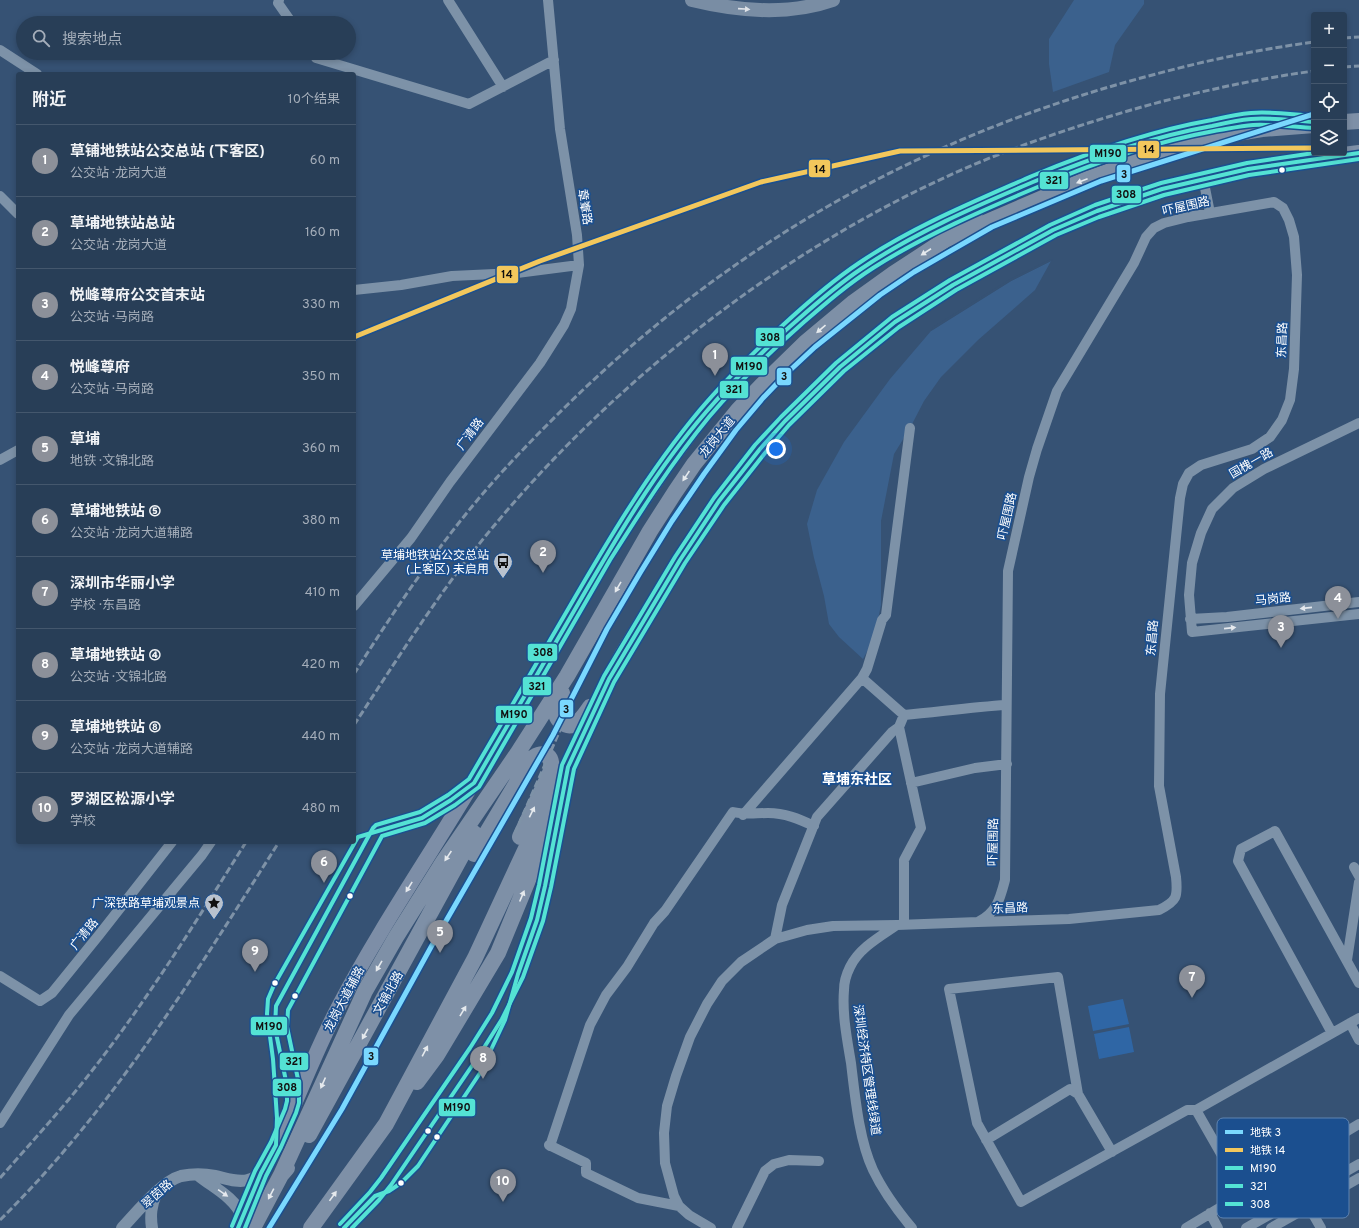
<!DOCTYPE html>
<html lang="zh">
<head>
<meta charset="utf-8">
<style>
  body { margin:0; font-family:Overpass,"Noto Sans SC",sans-serif; background:#30455d; color:#f1f3f6 }
  .controls { position:absolute; right:12px; top:12px; display:grid; overflow:hidden; border-radius:4px; box-shadow:0 2px 6px #0003 }
  .controls button { width:36px; height:36px; display:grid; place-items:center; padding:0; border:0; border-bottom:1px solid #44576d; background:#283e57; color:#f1f3f6; font:20px sans-serif }
  .you { position:absolute; left:776px; top:449px; width:14px; height:14px; margin:-10px; border:3px solid #fff; border-radius:50%; background:#1a73e8; box-shadow:0 0 0 6px #1a73e833 }
  .badge { display:grid; place-items:center; width:26px; height:26px; border-radius:50%; background:#8c9099; color:#fff; font-size:13px; font-weight:700 }
  .pin { position:absolute; translate:-50% -33px; filter:drop-shadow(0 1px 2px #0008) }
  .pin::after { content:''; position:absolute; top:21px; width:14px; height:12px; background:inherit; clip-path:polygon(0 0,100% 0,50% 100%) }
  .list { margin:0; padding:0; list-style:none }
  h2 { display:flex; justify-content:space-between; align-items:center; height:52px; margin:0; padding:0 16px; font-size:17px }
  h2 small { font-size:13px; font-weight:400; color:#a5aeba }
  .list li { display:grid; grid-template-columns:26px 1fr auto; gap:12px; align-items:center; box-sizing:border-box; height:72px; padding:0 16px; border-top:1px solid #44576d }
  .list b { display:block; font-size:15px; white-space:nowrap }
  .list p { margin:0; font-size:13px; white-space:nowrap; color:#a5aeba }
  .list em { font-size:13px; font-style:normal; color:#a5aeba }
  .icon { flex:none; width:22px; height:22px; fill:none; stroke:currentColor; stroke-width:2; stroke-linecap:round; stroke-linejoin:round }
  .map { position:relative; flex:none; width:1359px; height:1228px; overflow:hidden }
  .search { position:absolute; background:#283e57; box-shadow:0 2px 6px #0003; left:16px; top:16px; width:340px; height:44px; display:flex; align-items:center; gap:10px; box-sizing:border-box; padding:0 14px; border-radius:22px; color:#a5aeba; font-size:15px }
  .panel { position:absolute; background:#283e57; box-shadow:0 2px 6px #0003; left:16px; top:72px; width:340px; height:772px; border-radius:4px }
  .map>svg:first-child { display:block }
  .green { fill:#2f66a5 }
  .water { fill:#3b618d }
  .pier { fill:#365274 }
  .lines { fill:none; stroke-linecap:round; stroke-linejoin:round }
  .minor { stroke:#7d92a8; stroke-width:10 }
  .tertiary { stroke:#7d92a8; stroke-width:12 }
  .secondary { stroke:#798da4; stroke-width:14 }
  .primary { stroke:#7d8ea7; stroke-width:15 }
  .trunk { stroke:#7e90a7; stroke-width:16 }
  .rail { stroke:#7e92a7; stroke-width:3; stroke-dasharray:7 3; stroke-linecap:butt }
  .bus-1-casing { stroke:#1b4f8f; stroke-width:7 }
  .bus-2-casing { stroke:#1b4f8f; stroke-width:7 }
  .bus-3-casing { stroke:#1b4f8f; stroke-width:7 }
  .bus-1 { stroke:#54e2d4; stroke-width:4 }
  .bus-2 { stroke:#54e2d4; stroke-width:4 }
  .bus-3 { stroke:#54e2d4; stroke-width:4 }
  .metro-1-casing { stroke:#1b4f8f; stroke-width:8 }
  .metro-2-casing { stroke:#1b4f8f; stroke-width:8 }
  .metro-1 { stroke:#7ad8fe; stroke-width:5 }
  .metro-2 { stroke:#f2c75c; stroke-width:5 }
  .oneway { fill:#dee2e8 }
  .oneway2 { fill:#e5e9ed }
  .oneway3 { fill:#e5e9ee }
  .oneway4 { fill:#e5e8ed }
  .bus-dot { fill:#fff; stroke:#1b4f8f; stroke-width:1.5 }
  .labels { text-anchor:middle; stroke-width:3.5; stroke-linejoin:round; paint-order:stroke }
  .street-label { font-size:12px; fill:#fff; stroke:#1b4f8f }
  .poi-label { font-size:12px; fill:#fff; stroke:#1b4f8f; text-anchor:end }
  .quarter-label { font-size:14px; font-weight:bold; fill:#fff; stroke:#1b4f8f }
  .key { fill:#1b4f8f; stroke:#5f84b1; stroke-width:1 }
  .key-label { font-size:11px; fill:#fff }
  .line-badge { stroke:#1b4f8f; stroke-width:1.5 }
  .pale-badge-label { font-size:11px; text-anchor:middle; font-weight:bold; fill:#111 }
</style>
</head>
<body>
<div class="map">
<svg width="1359" height="1228" viewBox="0 0 1359 1228">
  <rect width="100%" height="100%" fill="#365274"/>
  <path class="green" d="M 1123,999 L 1129,1024 L 1093,1031 L 1088,1006 Z
    M 1129,1027 L 1134,1052 L 1099,1059 L 1094,1034 Z"/>
  <path class="water" d="M 1074,0 L 1144,0 L 1144,4 L 1115,45 L 1109,72 L 1053,92 L 1049,64 L 1049,39 Z
    M 1051,261 L 1035,290 L 978,340 L 941,377 L 924,401 L 910,428 L 894,454 L 881,521 L 881,605 L 874,639 L 863,659 L 839,637 L 829,624 L 824,596 L 814,558 L 807,524 L 817,490 L 844,442 L 890,379 L 931,331 L 1011,281 Z"/>
  <path class="pier" d="M 1051,259 L 1053,260 L 1011,281 L 931,331 L 933,327 L 1010,279 Z"/>
  <g class="lines">
    <path class="minor" d="M 279,0 L 278,3 L 292,23
      M 448,0 L 503,87
      M 0,50 L 37,74
      M 313,53 L 316,58 L 469,104 L 554,60
      M 1203,178 L 1210,213
      M 0,196 L 18,214
      M 354,290 L 401,285 L 452,276 L 517,273 L 579,265
      M 1359,423 L 1264,469 L 1233,488 L 1212,509 L 1201,533 L 1192,563 L 1189,595 L 1192,632 L 1359,614
      M 0,460 L 18,450
      M 354,606 L 411,538 L 450,482 L 540,363 L 564,325 L 571,309 L 579,265 L 577,235 L 560,129 L 548,0
      M 1190,619 L 1227,617 L 1359,602
      M 904,715 C 938,712 972,707 1006,705
      M 899,727 L 921,828 L 904,860 L 904,925
      M 911,783 L 975,768 L 1007,764
      M 743,815 L 862,678
      M 1354,867 L 1359,876
      M 897,925 C 881,936 859,948 850,967 C 847,973 844,983 844,990 C 842,1014 847,1039 851,1063 C 855,1096 859,1140 873,1170 C 883,1191 897,1210 912,1228
      M 775,939 L 782,905 L 817,817 L 892,732 L 899,727 L 904,715 L 862,678 L 867,669 L 882,620 L 886,615 L 910,428
      M 1347,960 L 1359,882
      M 0,976 L 40,1001 L 52,993 L 99,935 L 172,842
      M 1350,1023 L 1359,1040
      M 1332,1033 L 1238,861 L 1241,849 L 1275,831 L 1359,983
      M 1078,1094 L 1058,977 L 949,989 L 977,1123 L 1021,1202 L 1187,1110 L 1196,1110 L 1244,1194
      M 1196,1110 L 1359,1018
      M 0,1123 L 69,1015 L 202,855 L 211,842
      M 986,1140 L 1070,1089 L 1078,1094 L 1112,1152
      M 549,1145 L 586,1163 L 586,1173 L 638,1198 L 679,1206
      M 550,1146 L 590,1025 L 606,995 L 627,967 L 654,923 L 665,911 L 733,812 C 745,815 755,813 768,813 C 785,813 799,819 814,826
      M 1306,1202 L 1321,1228
      M 1210,1213 L 1218,1228
      M 711,1228 L 689,1215 L 679,1206 L 674,1196 L 665,1163 L 664,1133 L 667,1106 L 676,1076 L 690,1037 L 707,1004 L 722,981 L 741,962 L 775,939 L 807,930 L 833,926 L 897,925 L 978,922 C 997,912 1000,899 1005,880 L 1008,571 L 1029,477 L 1037,449 L 1057,391 L 1134,263 L 1146,237 L 1154,228 L 1164,223 L 1188,217 L 1274,202 L 1283,208 L 1289,220 L 1294,237 L 1297,275 L 1294,369 L 1290,400 L 1282,420 L 1270,437 L 1252,449 L 1201,465 L 1189,473 L 1183,484 L 1180,498 L 1160,694 L 1159,786 L 1176,877 C 1178,897 1177,901 1159,910 L 1069,919 L 978,922
      M 737,1228 L 765,1171 L 774,1164 L 789,1160 L 819,1161
      M 1186,1228 L 1359,1124
      M 1246,1228 L 1359,1164
      M 1271,1228 L 1359,1178"/>
    <path class="tertiary" d="M 198,1175 C 214,1188 234,1197 242,1216
      M 122,1228 C 136,1213 162,1181 181,1176 C 191,1174 205,1174 215,1176 C 225,1178 237,1183 248,1180 C 253,1179 257,1176 261,1173
      M 152,1228 C 150,1215 151,1206 156,1194"/>
    <path class="secondary" d="M 692,0 C 737,11 788,16 833,0"/>
    <path class="primary" d="M 238,1228 C 250,1194 268,1163 283,1130 C 302,1088 318,1045 340,1004 C 380,928 429,857 473,783 C 518,709 561,632 605,557 L 669,462 L 705,414 L 727,389 L 753,362 L 808,311 L 867,264 L 887,252 L 929,230 L 1064,169 L 1151,139 L 1191,129 L 1253,119 L 1293,121"/>
    <path class="trunk" d="M 1344,122 L 1359,121
      M 954,232 L 980,206
      M 562,693 C 560,699 555,708 556,714 C 557,718 558,720 561,722 C 574,732 583,717 590,707
      M 474,854 L 531,759 C 545,748 555,757 550,773 L 520,837
      M 417,1082 L 437,1055 L 498,953 L 549,829 L 556,805
      M 309,1135 L 474,833
      M 281,1175 L 365,991 L 396,937 L 443,862 L 517,754 L 567,676 L 650,531 L 675,492 L 694,464 L 738,410 L 761,386 L 805,343 L 854,302 L 893,274 L 945,240 L 1087,179 L 1201,139 L 1262,129 L 1314,125
      M 253,1228 L 281,1175 L 287,1168
      M 311,1228 L 386,1124 L 475,958 L 528,844 L 568,767 L 609,679 L 622,655 L 680,560 L 719,501 L 760,449 L 806,399 L 840,367 L 895,322 L 953,285 L 1053,230 L 1097,211 L 1162,189 L 1248,169 L 1319,158 L 1359,153"/>
    <path class="rail" d="M 1344,38 L 1359,37
      M 1344,67 L 1359,66
      M 354,674 C 402,598 453,523 515,458 C 581,388 655,321 734,266 C 862,176 1005,113 1156,74 C 1208,60 1261,49 1314,42
      M 354,725 C 398,658 441,589 493,527 C 625,368 811,227 1005,152 C 1055,133 1108,116 1160,102 C 1211,89 1262,78 1314,71
      M 515,833 L 581,682
      M 0,1178 C 31,1143 62,1109 91,1072 C 148,999 197,920 246,842
      M 0,1220 C 112,1110 195,974 279,842"/>
    <defs>
      <path id="bus-1" d="M 238,1228 L 261,1173 L 276,1145 L 277,1118 L 273,1059 L 267,1014 L 268,999 L 274,985 L 358,837 L 422,818 L 451,800 L 474,783 C 507,726 541,668 574,611 C 614,542 654,472 706,412 C 731,383 758,356 786,330 C 810,309 834,287 861,269 C 914,233 974,207 1033,182 C 1091,158 1150,137 1212,126 C 1225,123 1238,120 1251,119 C 1272,117 1293,121 1314,122
        M 344,1228 L 375,1196 L 389,1191 L 401,1183 L 418,1166 L 480,1073 L 505,1020 L 518,974 L 537,920 L 545,886 L 568,767 L 609,679 L 680,560 L 719,501 L 760,449 L 785,421 L 840,367 L 895,322 L 953,285 L 1053,230 L 1097,211 L 1162,189 L 1248,169 L 1359,153"/>
      <path id="bus-2" d="M 245,1228 L 266,1176 L 281,1147 L 296,1113 L 299,1103 L 299,1084 L 287,1027 L 288,1010 L 382,836 L 425,823 L 455,805 L 479,787 L 610,560 C 641,511 672,462 709,417 C 738,383 771,351 804,322 C 826,303 848,284 873,268 C 925,235 983,210 1040,186 C 1096,162 1154,142 1214,131 C 1227,129 1240,126 1253,125 C 1273,124 1294,127 1314,128
        M 352,1228 L 379,1200 L 391,1185 L 480,1054 L 502,1019 L 523,977 L 543,921 L 551,887 L 574,769 L 614,682 L 685,563 L 724,505 L 765,453 L 789,425 L 844,371 L 899,327 L 956,290 L 1056,235 L 1099,217 L 1164,195 L 1249,175 L 1359,159"/>
      <path id="bus-3" d="M 340,1224 L 370,1192 L 381,1178 L 470,1048 L 492,1013 L 512,972 L 531,918 L 539,885 L 562,765 L 604,676 L 675,557 L 714,498 L 755,445 L 781,417 L 836,363 L 892,317 L 950,280 L 1050,225 L 1095,205 L 1161,183 L 1247,163 L 1314,153
        M 232,1226 L 255,1171 L 271,1142 L 285,1109 L 287,1101 L 287,1086 L 275,1028 L 276,1006 L 373,828 L 376,825 L 420,812 L 448,795 L 469,779 C 502,723 534,667 567,611 C 607,542 648,472 699,411 C 725,380 754,352 783,325 C 807,303 832,281 859,263 C 912,227 973,202 1032,176 C 1090,152 1149,131 1212,120 C 1225,117 1238,114 1251,113 C 1272,111 1293,115 1314,116"/>
    </defs>
    <use href="#bus-1" class="bus-1-casing"/>
    <use href="#bus-2" class="bus-2-casing"/>
    <use href="#bus-3" class="bus-3-casing"/>
    <use href="#bus-1" class="bus-1"/>
    <use href="#bus-2" class="bus-2"/>
    <use href="#bus-3" class="bus-3"/>
    <defs>
      <path id="metro-1" d="M 269,1228 L 342,1109 L 431,947 L 553,735 L 607,629 L 640,573 L 672,521 L 704,474 L 736,430 L 763,398 L 786,374 L 815,347 L 880,295 L 914,272 L 992,227 L 1101,181 L 1314,114"/>
      <path id="metro-2" d="M 354,337 L 540,261 L 761,182 L 900,151 L 1314,148"/>
    </defs>
    <use href="#metro-1" class="metro-1-casing"/>
    <use href="#metro-2" class="metro-2-casing"/>
    <use href="#metro-1" class="metro-1"/>
    <use href="#metro-2" class="metro-2"/>
  </g>
  <defs><path id="oneway-solid" d="M-6-.8H1V-3.2L6.5 0L1 3.2V.8H-6Z"/></defs>
  <use class="oneway" href="#oneway-solid" transform="translate(744 9) rotate(4)"/>
  <g class="oneway2">
    <use href="#oneway-solid" transform="translate(1082 181) rotate(159)"/>
    <use href="#oneway-solid" transform="translate(926 252) rotate(147)"/>
    <use href="#oneway-solid" transform="translate(821 329) rotate(139)"/>
    <use href="#oneway-solid" transform="translate(686 476) rotate(124)"/>
    <use href="#oneway-solid" transform="translate(618 587) rotate(120)"/>
    <use href="#oneway-solid" transform="translate(532 812) rotate(-64)"/>
    <use href="#oneway-solid" transform="translate(448 856) rotate(124)"/>
    <use href="#oneway-solid" transform="translate(522 896) rotate(-67)"/>
    <use href="#oneway-solid" transform="translate(379 966) rotate(120)"/>
    <use href="#oneway-solid" transform="translate(463 1011) rotate(-59)"/>
    <use href="#oneway-solid" transform="translate(365 1034) rotate(119)"/>
    <use href="#oneway-solid" transform="translate(425 1051) rotate(-62)"/>
    <use href="#oneway-solid" transform="translate(323 1083) rotate(114)"/>
    <use href="#oneway-solid" transform="translate(271 1194) rotate(118)"/>
    <use href="#oneway-solid" transform="translate(333 1196) rotate(-54)"/>
  </g>
  <g class="oneway3">
    <use href="#oneway-solid" transform="translate(1306 608) rotate(174)"/>
    <use href="#oneway-solid" transform="translate(1230 628) rotate(-6)"/>
    <use href="#oneway-solid" transform="translate(223 1193) rotate(35)"/>
  </g>
  <use class="oneway4" href="#oneway-solid" transform="translate(409 887) rotate(122)"/>
  <defs>
    <symbol id="bus-pin" viewBox="-11 -11 22 30"><path d="M0 17L-7.5 6A9.5 9.5 0 1 1 7.5 6Z" fill="#b9c2ce" stroke="#1b4f8f"/><path d="M-5-6H5V4H4V6H2V4H-2V6H-4V4H-5ZM-3.5-4V0h7V-4ZM-3.5 1.2v1.5H-2V1.2ZM2 1.2v1.5H3.5V1.2Z" fill="#111"/></symbol>
    <symbol id="sight-pin" viewBox="-11 -11 22 30"><path d="M0 17L-7.5 6A9.5 9.5 0 1 1 7.5 6Z" fill="#b9c2ce" stroke="#1b4f8f"/><path d="M0-6L1.8-2.2L6-1.7L2.9 1.2L3.7 5.4L0 3.3L-3.7 5.4L-2.9 1.2L-6-1.7L-1.8-2.2Z" fill="#111"/></symbol>
  </defs>
  <g fill-rule="evenodd">
    <use href="#bus-pin" x="492" y="551" width="22" height="30"/>
    <use href="#sight-pin" x="203" y="892" width="22" height="30"/>
  </g>
  <g class="bus-dot">
    <circle cx="1282" cy="170" r="3.5"/>
    <circle cx="350" cy="896" r="3.5"/>
    <circle cx="275" cy="983" r="3.5"/>
    <circle cx="295" cy="996" r="3.5"/>
    <circle cx="428" cy="1131" r="3.5"/>
    <circle cx="437" cy="1137" r="3.5"/>
    <circle cx="401" cy="1183" r="3.5"/>
  </g>
  <g class="labels">
    <g class="street-label">
      <text transform="translate(1186 206) rotate(-13)" y="4">吓屋围路</text>
      <text transform="translate(585 207) rotate(81)" y="4">章輋路</text>
      <text transform="translate(1282 340) rotate(-88)" y="4">东昌路</text>
      <text transform="translate(470 434) rotate(-53)" y="4">广清路</text>
      <text transform="translate(717 437) rotate(-51)" y="4">龙岗大道</text>
      <text transform="translate(1251 463) rotate(-30)" y="4">国槐一路</text>
      <text transform="translate(1007 516) rotate(-77)" y="4">吓屋围路</text>
      <text transform="translate(1273 599) rotate(-6)" y="4">马岗路</text>
      <text transform="translate(1152 638) rotate(-85)" y="4">东昌路</text>
      <text transform="translate(993 842) rotate(-89)" y="4">吓屋围路</text>
      <text transform="translate(1010 908) rotate(-2)" y="4">东昌路</text>
      <text transform="translate(84 934) rotate(-51)" y="4">广清路</text>
      <text transform="translate(388 993) rotate(-61)" y="4">文锦北路</text>
      <text transform="translate(344 999) rotate(-62)" y="4">龙岗大道辅路</text>
      <text transform="translate(867 1070) rotate(82)" y="4">深圳经济特区管理线绿道</text>
      <text transform="translate(157 1194) rotate(-42)" y="4">翠茵路</text>
    </g>
    <g class="poi-label">
      <text x="489" y="559">草埔地铁站公交总站<tspan x="489" dy="14">(上客区) 未启用</tspan></text>
      <text x="200" y="907">广深铁路草埔观景点</text>
    </g>
    <g class="quarter-label">
      <text x="857" y="784">草埔东社区</text>
    </g>
  </g>
  <rect x="1217" y="1118" width="132" height="100" rx="6" class="key"/>
  <rect x="1225" y="1130" width="18" height="4" fill="#7ad8fe"/>
  <rect x="1225" y="1148" width="18" height="4" fill="#f2c75c"/>
  <rect x="1225" y="1166" width="18" height="4" fill="#54e2d4"/>
  <rect x="1225" y="1184" width="18" height="4" fill="#54e2d4"/>
  <rect x="1225" y="1202" width="18" height="4" fill="#54e2d4"/>
  <g class="key-label">
    <text x="1250" y="1136">地铁 3</text>
    <text x="1250" y="1154">地铁 14</text>
    <text x="1250" y="1172">M190</text>
    <text x="1250" y="1190">321</text>
    <text x="1250" y="1208">308</text>
  </g>
  <g class="line-badge">
    <rect x="1137" y="140" width="23" height="19" rx="4" fill="#f2c75c"/>
    <rect x="1089" y="144" width="38" height="19" rx="4" fill="#54e2d4"/>
    <rect x="808" y="159" width="23" height="19" rx="4" fill="#f2c75c"/>
    <rect x="1116" y="164" width="15" height="19" rx="4" fill="#7ad8fe"/>
    <rect x="1039" y="171" width="30" height="19" rx="4" fill="#54e2d4"/>
    <rect x="1111" y="185" width="31" height="19" rx="4" fill="#54e2d4"/>
    <rect x="496" y="265" width="23" height="19" rx="4" fill="#f2c75c"/>
    <rect x="755" y="327" width="30" height="20" rx="4" fill="#54e2d4"/>
    <rect x="730" y="356" width="38" height="20" rx="4" fill="#54e2d4"/>
    <rect x="776" y="367" width="16" height="19" rx="4" fill="#7ad8fe"/>
    <rect x="719" y="380" width="30" height="19" rx="4" fill="#54e2d4"/>
    <rect x="527" y="643" width="31" height="19" rx="4" fill="#54e2d4"/>
    <rect x="522" y="676" width="30" height="20" rx="4" fill="#54e2d4"/>
    <rect x="559" y="699" width="15" height="19" rx="4" fill="#7ad8fe"/>
    <rect x="495" y="705" width="38" height="19" rx="4" fill="#54e2d4"/>
    <rect x="250" y="1016" width="38" height="20" rx="4" fill="#54e2d4"/>
    <rect x="363" y="1047" width="16" height="19" rx="4" fill="#7ad8fe"/>
    <rect x="279" y="1052" width="30" height="19" rx="4" fill="#54e2d4"/>
    <rect x="272" y="1078" width="30" height="19" rx="4" fill="#54e2d4"/>
    <rect x="438" y="1098" width="38" height="19" rx="4" fill="#54e2d4"/>
  </g>
  <g class="pale-badge-label">
    <text x="1149" y="153">14</text>
    <text x="1108" y="157">M190</text>
    <text x="820" y="173">14</text>
    <text x="1124" y="178">3</text>
    <text x="1054" y="184">321</text>
    <text x="1126" y="198">308</text>
    <text x="507" y="278">14</text>
    <text x="770" y="341">308</text>
    <text x="749" y="370">M190</text>
    <text x="784" y="380">3</text>
    <text x="734" y="393">321</text>
    <text x="543" y="656">308</text>
    <text x="537" y="690">321</text>
    <text x="566" y="713">3</text>
    <text x="514" y="718">M190</text>
    <text x="269" y="1030">M190</text>
    <text x="371" y="1060">3</text>
    <text x="294" y="1065">321</text>
    <text x="287" y="1091">308</text>
    <text x="457" y="1111">M190</text>
  </g>
</svg>
<div class="controls">
<button>+</button>
<button>−</button>
<button><svg class="icon" aria-label="locate" viewBox="0 0 24 24"><circle cx="12" cy="12" r="6"/><path d="M12 2v4M12 18v4M2 12h4M18 12h4"/></svg></button>
<button><svg class="icon" aria-label="layers" viewBox="0 0 24 24"><path d="M12 4l9 5-9 5-9-5zM3 14l9 5 9-5"/></svg></button>
</div>
<div class="you"></div>
<div class="pin badge" style="left:715px;top:376px">1</div>
<div class="pin badge" style="left:543px;top:573px">2</div>
<div class="pin badge" style="left:1281px;top:648px">3</div>
<div class="pin badge" style="left:1338px;top:619px">4</div>
<div class="pin badge" style="left:440px;top:953px">5</div>
<div class="pin badge" style="left:324px;top:883px">6</div>
<div class="pin badge" style="left:1192px;top:998px">7</div>
<div class="pin badge" style="left:483px;top:1079px">8</div>
<div class="pin badge" style="left:255px;top:972px">9</div>
<div class="pin badge" style="left:503px;top:1202px">10</div>
<div class="search"><svg class="icon" aria-label="search" viewBox="0 0 24 24"><circle cx="10" cy="10" r="6"/><path d="M15 15l6 6"/></svg>搜索地点</div>
<section class="panel">
<h2>附近<small>10个结果</small></h2>
<ul class="list">
<li><span class="badge">1</span><div><b>草铺地铁站公交总站 (下客区)</b><p>公交站 · 龙岗大道</p></div><em>60 m</em></li>
<li><span class="badge">2</span><div><b>草埔地铁站总站</b><p>公交站 · 龙岗大道</p></div><em>160 m</em></li>
<li><span class="badge">3</span><div><b>悦峰尊府公交首末站</b><p>公交站 · 马岗路</p></div><em>330 m</em></li>
<li><span class="badge">4</span><div><b>悦峰尊府</b><p>公交站 · 马岗路</p></div><em>350 m</em></li>
<li><span class="badge">5</span><div><b>草埔</b><p>地铁 · 文锦北路</p></div><em>360 m</em></li>
<li><span class="badge">6</span><div><b>草埔地铁站 ⑤</b><p>公交站 · 龙岗大道辅路</p></div><em>380 m</em></li>
<li><span class="badge">7</span><div><b>深圳市华丽小学</b><p>学校 · 东昌路</p></div><em>410 m</em></li>
<li><span class="badge">8</span><div><b>草埔地铁站 ④</b><p>公交站 · 文锦北路</p></div><em>420 m</em></li>
<li><span class="badge">9</span><div><b>草埔地铁站 ⑧</b><p>公交站 · 龙岗大道辅路</p></div><em>440 m</em></li>
<li><span class="badge">10</span><div><b>罗湖区松源小学</b><p>学校</p></div><em>480 m</em></li>
</ul>
</section>
</div>
</body>
</html>
